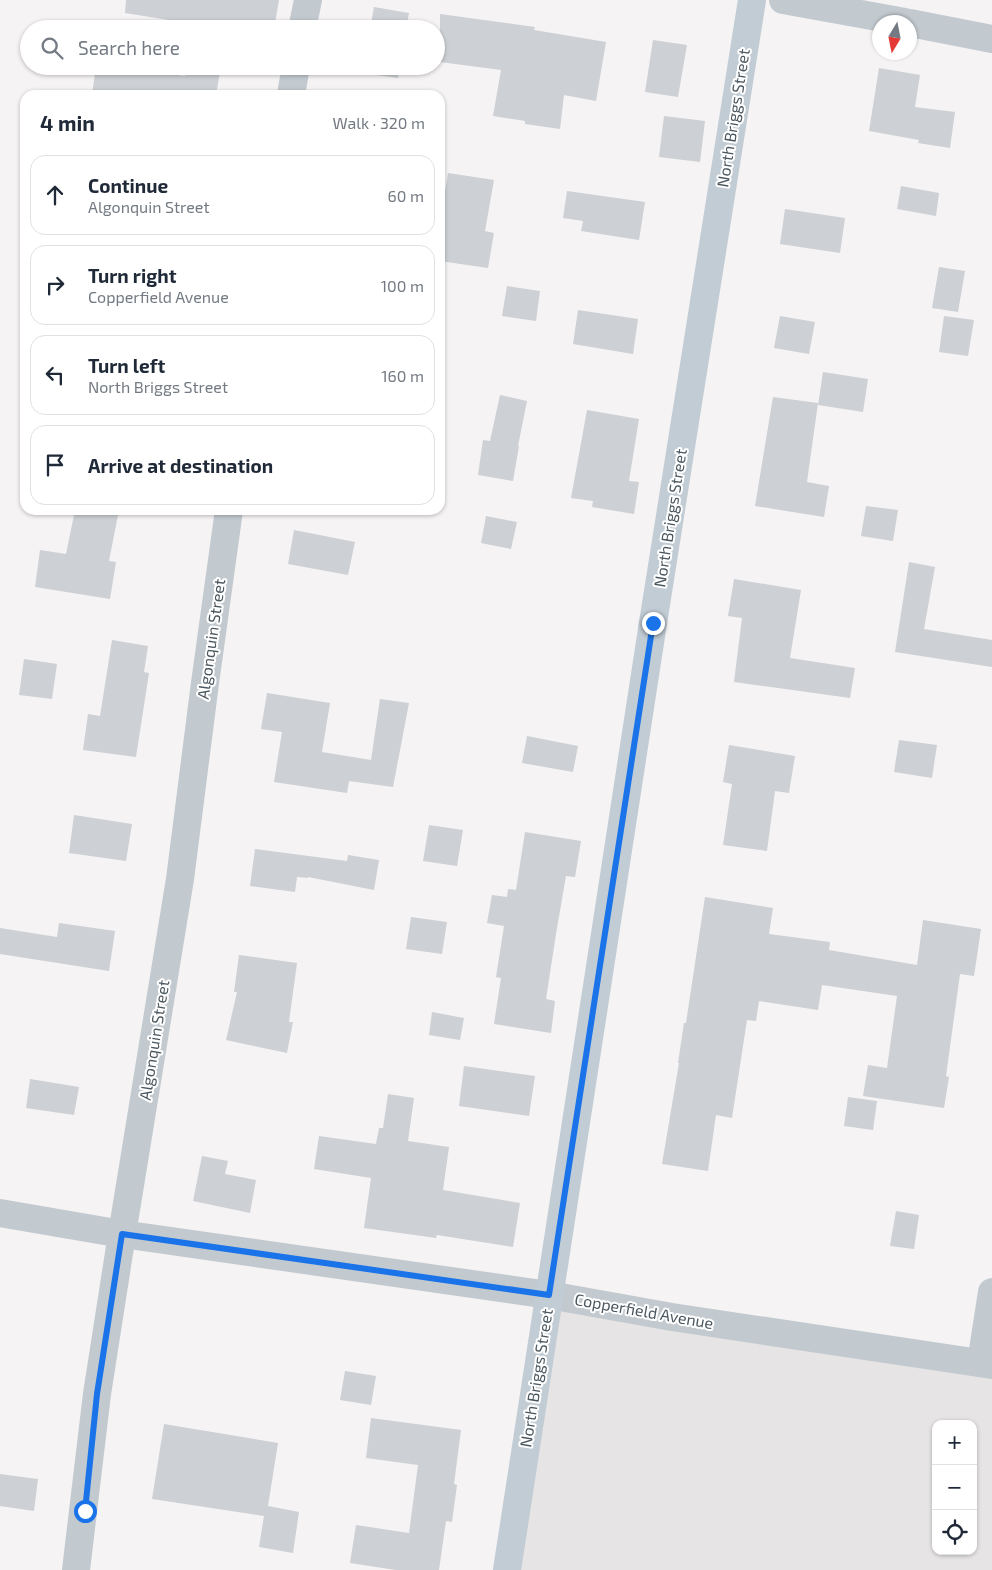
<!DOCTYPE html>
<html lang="en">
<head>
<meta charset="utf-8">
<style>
  body { margin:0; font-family:"Exo 2",sans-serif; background:#f6f6f7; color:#1f2937 }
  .controls { position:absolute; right:15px; bottom:15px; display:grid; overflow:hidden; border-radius:10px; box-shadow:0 1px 4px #0004 }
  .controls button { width:45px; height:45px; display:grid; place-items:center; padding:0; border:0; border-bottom:1px solid #e0e1e3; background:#fff; color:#1f2937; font:25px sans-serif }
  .compass { position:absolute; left:872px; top:15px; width:45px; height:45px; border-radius:50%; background:#fff; box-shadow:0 1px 4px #0004; rotate:190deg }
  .stop { position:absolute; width:15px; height:15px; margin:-11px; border:4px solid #1a73e8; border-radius:50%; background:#fff }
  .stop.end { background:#1a73e8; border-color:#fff; box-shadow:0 1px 5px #0008 }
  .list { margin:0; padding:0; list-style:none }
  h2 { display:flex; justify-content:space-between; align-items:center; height:65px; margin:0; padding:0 20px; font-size:21px }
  h2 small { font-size:16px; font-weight:400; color:#747a83 }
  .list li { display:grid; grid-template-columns:32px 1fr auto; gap:15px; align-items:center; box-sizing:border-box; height:80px; margin:0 10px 10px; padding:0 10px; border:1px solid #e0e1e3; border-radius:15px }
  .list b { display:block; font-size:19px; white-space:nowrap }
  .list p { margin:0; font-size:16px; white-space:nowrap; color:#747a83 }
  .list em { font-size:16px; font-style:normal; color:#747a83 }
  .icon { flex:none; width:28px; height:28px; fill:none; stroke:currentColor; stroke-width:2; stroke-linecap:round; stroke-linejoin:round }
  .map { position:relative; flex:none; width:992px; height:1570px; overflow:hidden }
  .search { position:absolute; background:#fff; box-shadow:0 1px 4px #0004; left:20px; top:20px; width:425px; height:55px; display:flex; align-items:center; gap:12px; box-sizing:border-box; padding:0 18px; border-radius:28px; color:#747a83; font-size:19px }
  .panel { position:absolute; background:#fff; box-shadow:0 1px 4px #0004; left:20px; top:90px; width:425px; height:425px; border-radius:15px }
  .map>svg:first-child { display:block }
  .education { fill:#e6e4e4; fill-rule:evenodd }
  .building { fill:#cdd0d4 }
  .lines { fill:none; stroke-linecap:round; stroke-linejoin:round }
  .street { stroke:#c2cad0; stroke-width:28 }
  .secondary { stroke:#c2ccd5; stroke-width:28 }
  .route { stroke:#1a73e8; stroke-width:6 }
  .labels { text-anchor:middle; stroke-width:4; stroke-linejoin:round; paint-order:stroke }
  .street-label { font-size:16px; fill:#4b575f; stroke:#fff }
</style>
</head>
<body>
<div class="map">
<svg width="992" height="1570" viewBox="0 0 992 1570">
  <rect width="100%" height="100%" fill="#f5f3f3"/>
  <path class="education" d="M 558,1307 L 992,1374 L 992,1570 L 516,1570 ZM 936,1424 L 973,1424 L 973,1551 L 936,1551 Z"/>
  <path class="building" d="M 126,0 L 279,0 L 274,29 L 193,29 L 194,24 L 125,13 Z
    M 374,7 L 409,13 L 406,29 L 370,29 Z
    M 440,14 L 535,27 L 534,30 L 606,42 L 596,101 L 564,95 L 560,129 L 525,124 L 525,121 L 493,116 L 501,70 L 440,62 Z
    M 653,40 L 687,45 L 678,97 L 645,92 Z
    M 96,66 L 116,66 L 185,76 L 187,66 L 221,66 L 216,95 L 92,95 Z
    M 363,66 L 400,66 L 398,78 L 362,73 Z
    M 879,68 L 920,75 L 915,107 L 955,112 L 950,148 L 918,143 L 919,140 L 869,131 Z
    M 664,116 L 705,121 L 700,162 L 659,157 Z
    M 448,173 L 494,180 L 485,231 L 494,233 L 488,268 L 440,261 L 440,223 Z
    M 901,186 L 939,193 L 936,216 L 897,209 Z
    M 567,191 L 645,202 L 639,240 L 581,231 L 583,221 L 563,218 Z
    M 785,209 L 845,218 L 840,253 L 780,244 Z
    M 939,267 L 965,271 L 958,312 L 932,308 Z
    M 507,286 L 540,291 L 536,321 L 502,316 Z
    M 578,310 L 638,319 L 633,354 L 573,344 Z
    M 780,316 L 815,322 L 809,354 L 774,348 Z
    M 944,316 L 974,320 L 968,356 L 939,352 Z
    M 823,372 L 868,379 L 863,412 L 818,405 Z
    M 500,395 L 527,401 L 518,446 L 519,446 L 513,481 L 478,475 L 483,440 L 490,441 Z
    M 773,397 L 818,403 L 807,482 L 829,486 L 824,517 L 755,506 Z
    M 587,410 L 639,419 L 629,481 L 639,482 L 634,514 L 592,507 L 593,501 L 571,498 Z
    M 866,506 L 898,510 L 893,541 L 861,536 Z
    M 75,510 L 119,510 L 109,561 L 116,562 L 110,599 L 35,587 L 40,550 L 66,554 Z
    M 486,516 L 517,522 L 511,549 L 481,543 Z
    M 294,530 L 355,542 L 348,575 L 288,564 Z
    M 909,562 L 935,567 L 924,629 L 992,640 L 992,667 L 895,652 Z
    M 734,579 L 801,590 L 790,658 L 855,668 L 850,698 L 734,682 L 742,618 L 728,616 Z
    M 112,640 L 148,646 L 144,672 L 149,673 L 136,757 L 83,750 L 88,714 L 100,716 Z
    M 24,659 L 57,664 L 52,699 L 19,695 Z
    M 267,693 L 330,703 L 322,752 L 371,760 L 380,699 L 409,703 L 393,787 L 349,781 L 347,793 L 274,782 L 282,732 L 261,729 Z
    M 527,736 L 578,746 L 573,772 L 522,763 Z
    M 899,740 L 937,745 L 932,778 L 894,772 Z
    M 729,745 L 795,756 L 789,793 L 775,791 L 767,851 L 723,845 L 732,784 L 723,782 Z
    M 74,815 L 132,824 L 126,861 L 69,853 Z
    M 429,825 L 463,830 L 457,866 L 423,861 Z
    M 525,832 L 581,841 L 575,877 L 566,876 L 556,934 L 546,999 L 555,1001 L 551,1033 L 494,1024 L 501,978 L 496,977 L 504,926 L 487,923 L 492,895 L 507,897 L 508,889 L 516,890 Z
    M 255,849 L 347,861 L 348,855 L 379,860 L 374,890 L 308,877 L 308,878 L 297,877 L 295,892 L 250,886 Z
    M 705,897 L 773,908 L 769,934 L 830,942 L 829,950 L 917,965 L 923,920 L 981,929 L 974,976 L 960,974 L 946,1076 L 949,1077 L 944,1108 L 863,1096 L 868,1065 L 887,1068 L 897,996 L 822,985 L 818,1010 L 759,1001 L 756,1021 L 747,1020 L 732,1118 L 716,1115 L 708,1171 L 662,1164 L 679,1063 L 678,1063 L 684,1023 L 686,1023 Z
    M 411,917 L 447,922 L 442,954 L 406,949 Z
    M 59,923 L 115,931 L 109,971 L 0,954 L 0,928 L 57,937 Z
    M 239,955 L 297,963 L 289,1022 L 293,1022 L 287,1053 L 226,1040 L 237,992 L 234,992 Z
    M 432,1012 L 464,1018 L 460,1040 L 429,1035 Z
    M 464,1066 L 535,1076 L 529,1116 L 459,1106 Z
    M 30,1079 L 79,1087 L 74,1115 L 26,1108 Z
    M 388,1094 L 414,1098 L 408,1141 L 449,1147 L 443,1190 L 520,1203 L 513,1247 L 437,1235 L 436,1238 L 364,1228 L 371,1178 L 314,1169 L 319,1136 L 376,1144 L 379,1128 L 383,1128 Z
    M 848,1097 L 877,1101 L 873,1130 L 844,1126 Z
    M 202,1156 L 228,1161 L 225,1174 L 256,1180 L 250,1213 L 193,1201 Z
    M 896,1211 L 919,1215 L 914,1249 L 890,1246 Z
    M 345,1371 L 376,1376 L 371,1405 L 340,1400 Z
    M 371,1418 L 461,1430 L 454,1484 L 457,1485 L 452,1522 L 446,1521 L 439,1570 L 396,1570 L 350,1563 L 356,1525 L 409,1533 L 418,1465 L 366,1458 Z
    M 164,1424 L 278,1443 L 268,1506 L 299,1512 L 293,1553 L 259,1547 L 264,1516 L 152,1499 Z
    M 0,1474 L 38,1479 L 34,1511 L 0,1506 Z"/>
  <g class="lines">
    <path class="street" d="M 783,0 L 905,22
      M 910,23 L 992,39
      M 302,29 L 308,0
      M 291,95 L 296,66
      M 0,1213 L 122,1234 L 549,1295 L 672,1317 L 992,1365
      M 981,1363 L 992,1292
      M 76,1570 L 97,1394 L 122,1234 L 180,879 L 205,683 L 229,510"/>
    <path class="secondary" d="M 507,1570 L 653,623 L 752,0"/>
  </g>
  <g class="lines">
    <path class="route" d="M 85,1511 L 97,1394 L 122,1234 L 549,1295 L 653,623"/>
  </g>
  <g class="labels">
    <g class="street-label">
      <text transform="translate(733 118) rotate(-81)" y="6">North Briggs Street</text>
      <text transform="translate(670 518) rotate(-81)" y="6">North Briggs Street</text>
      <text transform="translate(211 639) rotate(-82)" y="6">Algonquin Street</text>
      <text transform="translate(154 1040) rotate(-81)" y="6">Algonquin Street</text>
      <text transform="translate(644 1311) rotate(10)" y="6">Copperfield Avenue</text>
      <text transform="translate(536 1378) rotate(-81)" y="6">North Briggs Street</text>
    </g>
  </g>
</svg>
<div class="controls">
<button>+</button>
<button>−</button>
<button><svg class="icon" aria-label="locate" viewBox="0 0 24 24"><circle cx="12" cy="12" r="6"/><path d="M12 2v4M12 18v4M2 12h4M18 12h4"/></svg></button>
</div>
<svg class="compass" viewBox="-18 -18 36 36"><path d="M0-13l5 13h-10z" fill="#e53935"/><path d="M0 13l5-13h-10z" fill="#747a83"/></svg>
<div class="stop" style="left:85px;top:1511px"></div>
<div class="stop end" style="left:653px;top:623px"></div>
<div class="search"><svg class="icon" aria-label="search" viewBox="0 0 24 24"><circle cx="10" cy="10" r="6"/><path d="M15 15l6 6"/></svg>Search here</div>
<section class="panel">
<h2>4 min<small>Walk · 320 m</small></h2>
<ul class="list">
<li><svg class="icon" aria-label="ahead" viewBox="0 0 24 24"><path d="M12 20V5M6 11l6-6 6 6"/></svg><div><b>Continue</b><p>Algonquin Street</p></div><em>60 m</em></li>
<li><svg class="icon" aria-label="right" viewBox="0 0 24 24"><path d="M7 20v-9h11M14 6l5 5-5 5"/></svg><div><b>Turn right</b><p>Copperfield Avenue</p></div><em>100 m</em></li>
<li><svg class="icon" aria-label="left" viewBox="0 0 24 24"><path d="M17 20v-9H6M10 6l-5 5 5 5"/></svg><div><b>Turn left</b><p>North Briggs Street</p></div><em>160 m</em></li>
<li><svg class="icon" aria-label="arrive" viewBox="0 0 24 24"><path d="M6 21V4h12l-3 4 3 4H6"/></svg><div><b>Arrive at destination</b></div></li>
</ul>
</section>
</div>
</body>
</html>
